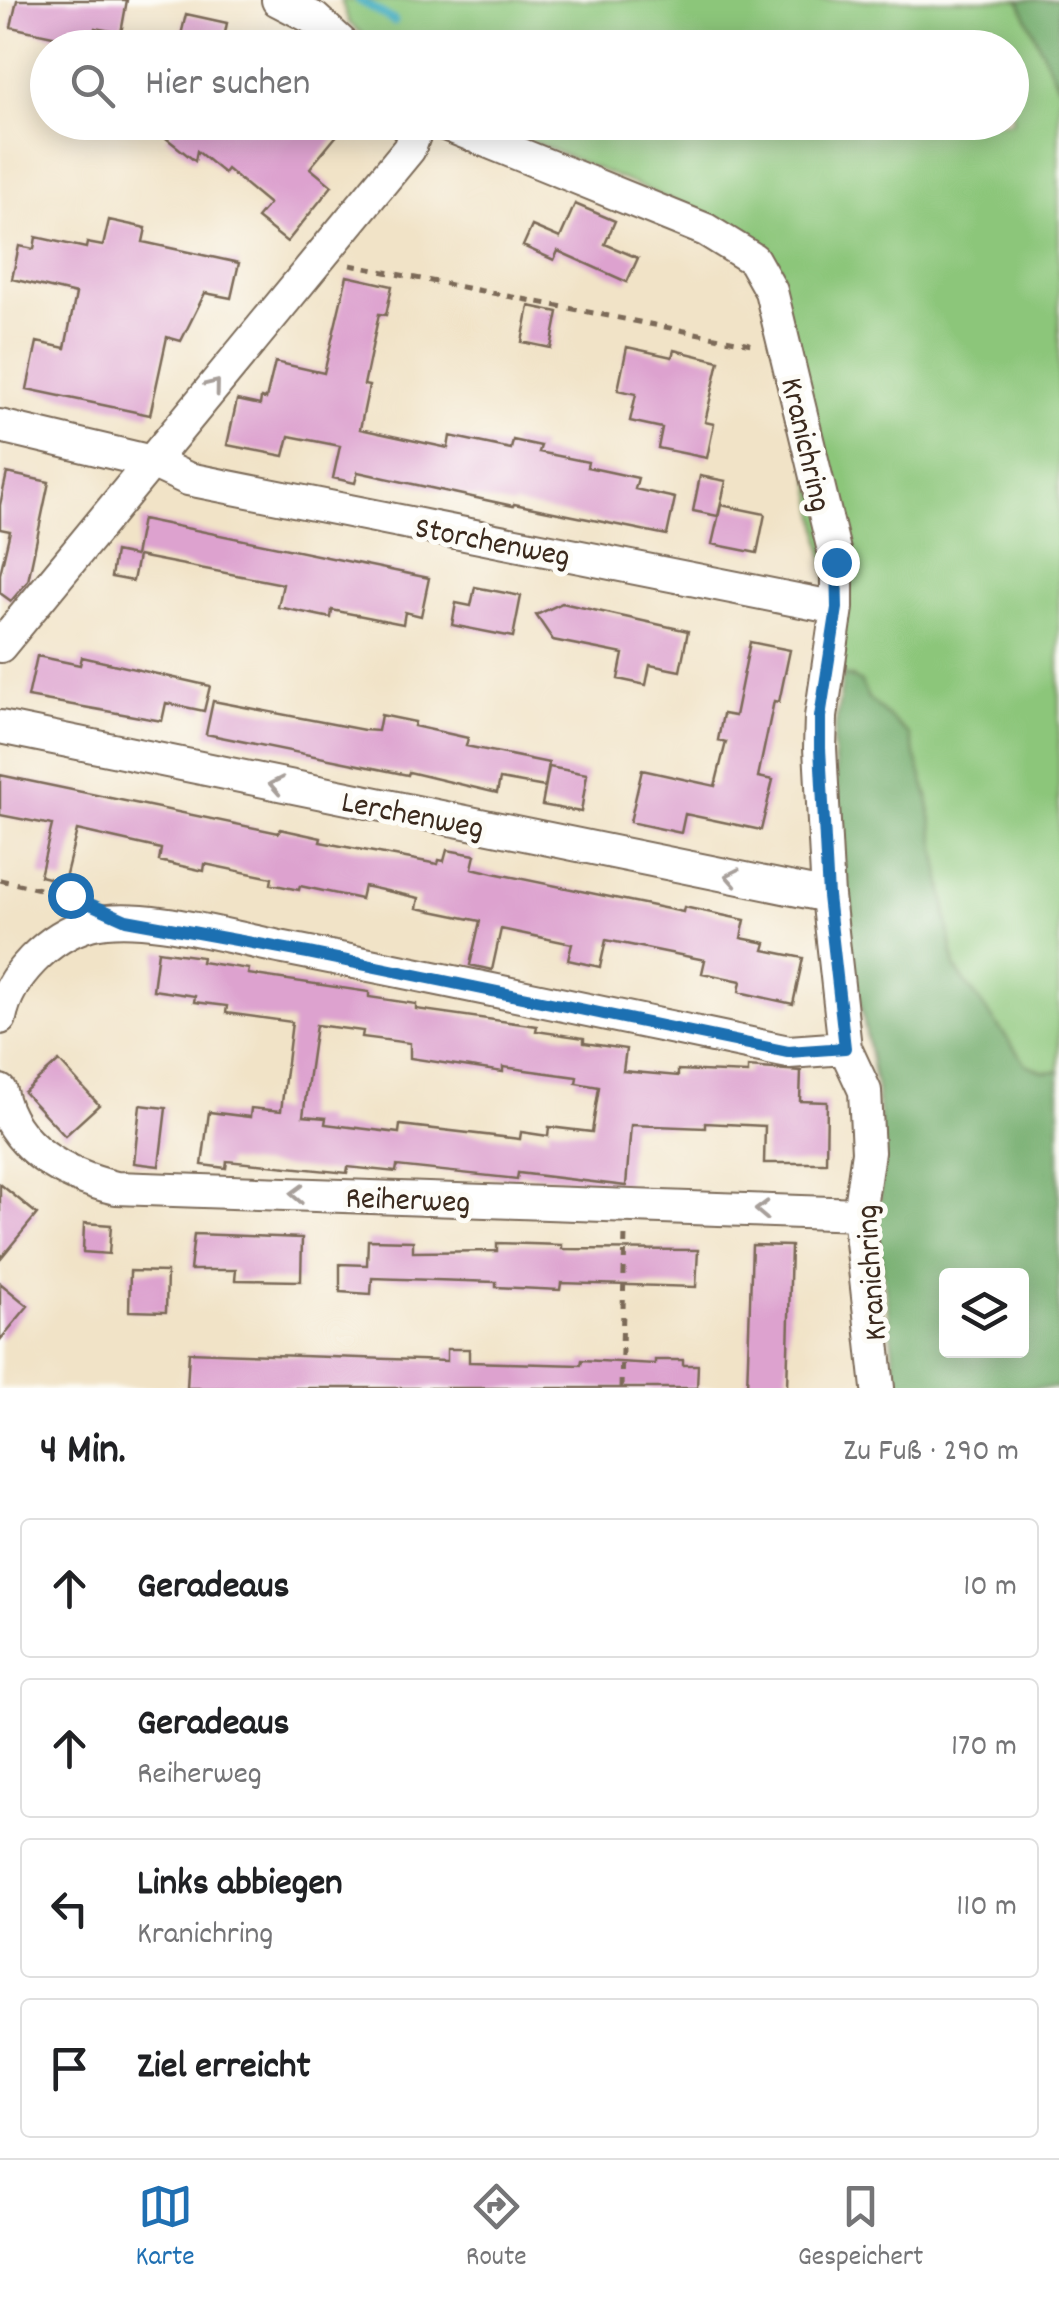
<!DOCTYPE html>
<html lang="de">
<head>
<meta charset="utf-8">
<style>
  body { margin:0; font-family:Dekko,sans-serif; background:#f2f2f2; color:#202124 }
  .controls { position:absolute; right:30px; bottom:30px; display:grid; overflow:hidden; border-radius:10px; box-shadow:0 5px 25px #0003 }
  .controls button { width:90px; height:90px; display:grid; place-items:center; padding:0; border:0; border-bottom:2px solid #e0e0e0; background:#fff; color:#202124; font:50px sans-serif }
  .stop { position:absolute; width:30px; height:30px; margin:-22px; border:8px solid #1f6fb2; border-radius:50%; background:#fff }
  .stop.end { background:#1f6fb2; border-color:#fff; box-shadow:0 2px 10px #0008 }
  .list { margin:0; padding:0; list-style:none }
  h2 { display:flex; justify-content:space-between; align-items:center; height:130px; margin:0; padding:0 40px; font-size:42px }
  h2 small { font-size:32px; font-weight:400; color:#757577 }
  .list li { display:grid; grid-template-columns:65px 1fr auto; gap:30px; align-items:center; box-sizing:border-box; height:140px; margin:0 20px 20px; padding:0 20px; border:2px solid #e0e0e0; border-radius:10px }
  .list b { display:block; font-size:38px; white-space:nowrap }
  .list p { margin:0; font-size:32px; white-space:nowrap; color:#757577 }
  .list em { font-size:32px; font-style:normal; color:#757577 }
  .icon { flex:none; width:55px; height:55px; fill:none; stroke:currentColor; stroke-width:2; stroke-linecap:round; stroke-linejoin:round }
  .map { position:relative; flex:none; width:1059px; height:1388px; overflow:hidden }
  .search { position:absolute; background:#fff; box-shadow:0 5px 25px #0003; left:30px; right:30px; top:30px; height:110px; display:flex; align-items:center; gap:25px; box-sizing:border-box; padding:0 35px; border-radius:55px; color:#757577; font-size:38px }
  .sheet { height:770px; background:#fff }
  nav { display:flex; justify-content:space-around; align-items:center; box-sizing:border-box; height:140px; border-top:2px solid #e0e0e0; background:#fff; font-size:28px; color:#757577 }
  nav a { display:grid; justify-items:center; gap:5px }
  nav .on { color:#1f6fb2 }
  .map>svg:first-child { display:block }
  .green { fill:#8cc67a; stroke:#64784c; stroke-width:2.5 }
  .forest { fill:#71ab6a; stroke:#566a44; stroke-width:2.5; fill-rule:evenodd }
  .lines { fill:none; stroke-linecap:round; stroke-linejoin:round }
  .stream { stroke:#41acc0; stroke-width:9 }
  .building { fill:#dda2cf; fill-rule:evenodd }
  .street-casing { stroke:#7b6b59; stroke-width:36 }
  .path { stroke:#7b6b59; stroke-width:5; stroke-dasharray:8 8; stroke-linecap:butt }
  .street { stroke:#fff; stroke-width:32 }
  .oneway { stroke:#a79f9a }
  .route { stroke:#1f6fb2; stroke-width:12 }
  .labels { text-anchor:middle; stroke-width:10; stroke-linejoin:round; paint-order:stroke }
  .street-label { font-size:32px; fill:#3b2a1e; stroke:#fdfcf7 }
</style>
</head>
<body>
<div class="map">
<svg width="1059" height="1388" viewBox="0 0 1059 1388">
  <rect width="100%" height="100%" fill="#fdfcf7"/>
  <filter id="ink" filterUnits="userSpaceOnUse"><feTurbulence type="fractalNoise" baseFrequency=".01" numOctaves="2"/><feDisplacementMap in="SourceGraphic" scale="20" xChannelSelector="R" yChannelSelector="G"/><feConvolveMatrix kernelMatrix="1 2 1 2 8 2 1 2 1" color-interpolation-filters="sRGB"/></filter>
  <filter id="wash" filterUnits="userSpaceOnUse"><feTurbulence type="fractalNoise" baseFrequency=".0048" numOctaves="4" result="noise"/><feDisplacementMap in="SourceGraphic" scale="40" xChannelSelector="R" yChannelSelector="G"/><feGaussianBlur stdDeviation="2.25" result="paint"/><feColorMatrix in="noise" values="0 0 0 0 0 0 0 0 0 0 0 0 0 0 0 0 0 1.4 0 .05"/><feComposite in="paint" operator="in"/></filter>
  <g filter="url(#wash)">
    <rect width="100%" height="100%" fill="#f1e3c7"/>
    <path class="green" d="M 341,0 L 1019,0 L 1059,88 L 1059,1071 L 1044,1072 L 1026,1064 L 955,968 L 928,797 L 909,735 L 868,698 L 853,677 L 843,675 L 779,290 L 707,215 L 488,123 L 1012,122 L 1012,48 L 377,47 L 349,23 Z"/>
    <path class="forest" d="M 1019,0 L 1059,0 L 1059,88 Z
      M 843,675 L 861,682 L 868,698 L 909,735 L 928,797 L 955,968 L 1026,1064 L 1044,1072 L 1059,1071 L 1059,1388 L 897,1388 L 878,1230 L 883,1151 L 876,1086 L 851,956 L 833,743 ZM 946,1276 L 1022,1276 L 1022,1350 L 946,1350 Z"/>
    <g class="lines">
      <path class="stream" d="M 359,0 L 394,21"/>
    </g>
    <g id="blocks">
      <path class="building" d="M 17,0 L 127,0 L 121,33 L 95,28 L 91,48 L 60,48 L 62,38 L 11,27 Z
        M 186,14 L 227,23 L 222,48 L 178,48 Z
        M 179,122 L 348,122 L 310,168 L 332,186 L 287,242 L 257,218 L 269,204 L 227,169 L 224,173 L 197,151 L 195,161 L 166,138 Z
        M 575,204 L 615,221 L 605,244 L 638,258 L 627,282 L 558,251 L 554,260 L 523,246 L 532,226 L 560,238 Z
        M 109,220 L 146,228 L 143,242 L 239,263 L 231,298 L 205,293 L 181,341 L 167,337 L 150,415 L 27,389 L 37,342 L 65,348 L 76,294 L 12,279 L 19,246 L 34,249 L 36,237 L 86,248 L 87,243 L 103,246 Z
        M 347,276 L 392,286 L 386,315 L 379,314 L 364,385 L 369,386 L 360,429 L 448,448 L 450,436 L 511,449 L 513,440 L 541,446 L 539,452 L 588,462 L 587,467 L 638,478 L 635,489 L 675,498 L 667,535 L 514,504 L 513,506 L 358,472 L 355,483 L 333,478 L 340,446 L 289,436 L 284,456 L 227,445 L 237,400 L 260,405 L 261,398 L 266,399 L 275,362 L 324,373 Z
        M 529,306 L 558,312 L 551,348 L 522,342 Z
        M 627,347 L 672,357 L 674,350 L 719,361 L 705,422 L 714,424 L 707,458 L 658,448 L 662,428 L 630,421 L 636,394 L 618,390 Z
        M 7,473 L 49,482 L 28,581 L 11,601 L 0,593 L 0,574 L 10,531 L 0,529 L 0,505 Z
        M 700,476 L 726,481 L 718,516 L 693,511 Z
        M 721,505 L 765,514 L 757,553 L 712,544 Z
        M 142,519 L 429,578 L 421,616 L 405,612 L 403,624 L 332,610 L 331,618 L 278,607 L 283,584 L 138,556 L 133,581 L 111,577 L 115,552 L 135,556 Z
        M 475,587 L 521,596 L 513,637 L 452,625 L 456,603 L 471,606 Z
        M 562,603 L 688,631 L 680,671 L 650,665 L 646,685 L 618,679 L 623,654 L 553,640 L 536,615 Z
        M 750,642 L 790,650 L 779,702 L 774,701 L 758,777 L 773,780 L 761,830 L 685,814 L 681,833 L 630,822 L 642,770 L 715,786 L 726,742 L 718,740 L 723,714 L 735,716 Z
        M 37,656 L 80,665 L 82,657 L 210,686 L 204,711 L 166,703 L 162,721 L 28,697 Z
        M 213,701 L 364,730 L 378,731 L 381,715 L 415,722 L 414,726 L 468,738 L 466,746 L 549,763 L 545,787 L 500,779 L 497,793 L 409,772 L 408,775 L 206,734 Z
        M 549,767 L 587,774 L 581,812 L 542,805 Z
        M 0,775 L 279,833 L 280,829 L 321,838 L 320,842 L 438,864 L 439,860 L 444,861 L 447,850 L 475,855 L 472,868 L 493,873 L 683,912 L 684,907 L 745,920 L 741,938 L 766,943 L 764,950 L 803,958 L 793,1004 L 739,992 L 741,981 L 702,973 L 705,960 L 606,940 L 600,967 L 568,960 L 572,944 L 501,929 L 492,970 L 470,965 L 480,921 L 417,908 L 419,898 L 364,886 L 361,899 L 300,886 L 299,890 L 271,884 L 272,878 L 205,864 L 204,871 L 159,861 L 161,849 L 77,830 L 64,882 L 40,876 L 52,825 L 0,815 Z
        M 158,951 L 202,957 L 201,962 L 249,969 L 248,974 L 369,992 L 369,997 L 416,1004 L 416,1009 L 537,1026 L 536,1031 L 584,1038 L 584,1043 L 626,1049 L 623,1071 L 678,1076 L 678,1070 L 748,1073 L 748,1067 L 801,1071 L 800,1101 L 827,1102 L 826,1163 L 764,1163 L 765,1126 L 705,1123 L 705,1128 L 631,1125 L 626,1186 L 518,1173 L 517,1179 L 397,1166 L 396,1172 L 348,1167 L 347,1173 L 227,1161 L 226,1168 L 202,1165 L 209,1112 L 250,1117 L 251,1108 L 281,1111 L 292,1022 L 226,1013 L 227,1006 L 194,1002 L 195,996 L 153,990 ZM 316,1025 L 363,1031 L 362,1037 L 410,1043 L 410,1058 L 503,1072 L 503,1067 L 577,1077 L 576,1083 L 599,1087 L 592,1132 L 549,1127 L 548,1136 L 521,1132 L 520,1139 L 400,1125 L 399,1133 L 325,1124 L 326,1118 L 303,1116 Z
        M 59,1061 L 99,1105 L 65,1136 L 24,1092 Z
        M 140,1105 L 166,1108 L 159,1166 L 134,1163 Z
        M 0,1184 L 37,1214 L 0,1259 Z
        M 84,1223 L 111,1225 L 109,1254 L 83,1252 Z
        M 194,1234 L 302,1238 L 301,1281 L 235,1280 L 236,1270 L 190,1270 Z
        M 368,1240 L 413,1241 L 413,1252 L 497,1251 L 497,1243 L 562,1245 L 562,1249 L 698,1250 L 696,1287 L 561,1283 L 560,1290 L 496,1287 L 496,1282 L 372,1278 L 371,1294 L 340,1292 L 340,1264 L 367,1265 Z
        M 752,1245 L 791,1246 L 787,1388 L 747,1388 Z
        M 130,1271 L 167,1272 L 166,1312 L 129,1311 Z
        M 0,1283 L 28,1306 L 0,1340 Z
        M 447,1349 L 469,1349 L 469,1362 L 581,1365 L 582,1360 L 655,1364 L 655,1360 L 683,1360 L 683,1365 L 698,1365 L 697,1388 L 187,1388 L 189,1352 L 447,1361 Z"/>
    </g>
  </g>
  <g filter="url(#ink)">
    <use href="#blocks" fill-opacity="0" stroke="#7b6b59" stroke-width="2.5"/>
    <g class="lines">
      <defs>
        <path id="street" d="M 278,0 L 315,19 L 347,48
          M 440,122 L 706,230 L 753,259 L 771,291 L 837,563 L 837,608 L 821,717 L 820,748 L 828,896 L 845,1048 L 865,1091 L 868,1152 L 859,1214 L 878,1388
          M 0,426 L 152,462 L 188,479 L 837,608
          M 0,646 L 409,149 L 419,122
          M 0,727 L 828,896
          M 0,1018 C 8,976 49,936 90,924 C 140,910 232,938 284,948 C 453,981 621,1017 789,1052 L 845,1048
          M 0,1091 C 11,1148 66,1176 116,1188 L 859,1214"/>
      </defs>
      <use href="#street" class="street-casing"/>
      <path class="path" d="M 350,265 L 756,345
        M 0,880 L 75,897
        M 621,1388 L 625,1233"/>
      <use href="#street" class="street"/>
    </g>
    <defs><path id="oneway-chevron" d="M-2-3.5L2.5 0L-2 3.5" fill="none" stroke-width="1.6" stroke-linecap="round" stroke-linejoin="round" transform="scale(2.5)"/></defs>
    <g class="oneway">
      <use href="#oneway-chevron" transform="translate(214 386) rotate(-51)"/>
      <use href="#oneway-chevron" transform="translate(276 785) rotate(-169)"/>
      <use href="#oneway-chevron" transform="translate(732 877) rotate(-169)"/>
      <use href="#oneway-chevron" transform="translate(297 1194) rotate(-178)"/>
      <use href="#oneway-chevron" transform="translate(762 1210) rotate(-178)"/>
    </g>
  </g>
  <g class="lines" filter="url(#ink)">
    <path class="route" d="M 70,895 L 126,920 L 308,953 L 788,1052 L 845,1048 L 828,896 L 820,748 L 820,717 L 837,608 L 836,562"/>
  </g>
  <g class="labels">
    <g class="street-label">
      <text transform="translate(808 444) rotate(77)" y="11">Kranichring</text>
      <text transform="translate(493 540) rotate(11)" y="11">Storchenweg</text>
      <text transform="translate(413 813) rotate(11)" y="11">Lerchenweg</text>
      <text transform="translate(408 1198) rotate(2)" y="11">Reiherweg</text>
      <text transform="translate(869 1273) rotate(-94)" y="11">Kranichring</text>
    </g>
  </g>
</svg>
<div class="controls">
<button><svg class="icon" aria-label="layers" viewBox="0 0 24 24"><path d="M12 4l9 5-9 5-9-5zM3 14l9 5 9-5"/></svg></button>
</div>
<div class="stop" style="left:70px;top:895px"></div>
<div class="stop end" style="left:836px;top:562px"></div>
<div class="search"><svg class="icon" aria-label="search" viewBox="0 0 24 24"><circle cx="10" cy="10" r="6"/><path d="M15 15l6 6"/></svg>Hier suchen</div>
</div>
<section class="sheet">
<h2>4 Min.<small>Zu Fuß · 290 m</small></h2>
<ul class="list">
<li><svg class="icon" aria-label="ahead" viewBox="0 0 24 24"><path d="M12 20V5M6 11l6-6 6 6"/></svg><div><b>Geradeaus</b></div><em>10 m</em></li>
<li><svg class="icon" aria-label="ahead" viewBox="0 0 24 24"><path d="M12 20V5M6 11l6-6 6 6"/></svg><div><b>Geradeaus</b><p>Reiherweg</p></div><em>170 m</em></li>
<li><svg class="icon" aria-label="left" viewBox="0 0 24 24"><path d="M17 20v-9H6M10 6l-5 5 5 5"/></svg><div><b>Links abbiegen</b><p>Kranichring</p></div><em>110 m</em></li>
<li><svg class="icon" aria-label="arrive" viewBox="0 0 24 24"><path d="M6 21V4h12l-3 4 3 4H6"/></svg><div><b>Ziel erreicht</b></div></li>
</ul>
</section>
<nav>
<a class="on"><svg class="icon" aria-label="map" viewBox="0 0 24 24"><path d="M3 6l6-2 6 2 6-2v14l-6 2-6-2-6 2zM9 4v14M15 6v14"/></svg>Karte</a>
<a><svg class="icon" aria-label="directions" viewBox="0 0 24 24"><path d="M12 3l9 9-9 9-9-9zM9 14v-3h6M13 9l2 2-2 2"/></svg>Route</a>
<a><svg class="icon" aria-label="saved" viewBox="0 0 24 24"><path d="M7 4h10v16l-5-4-5 4z"/></svg>Gespeichert</a>
</nav>
</body>
</html>
